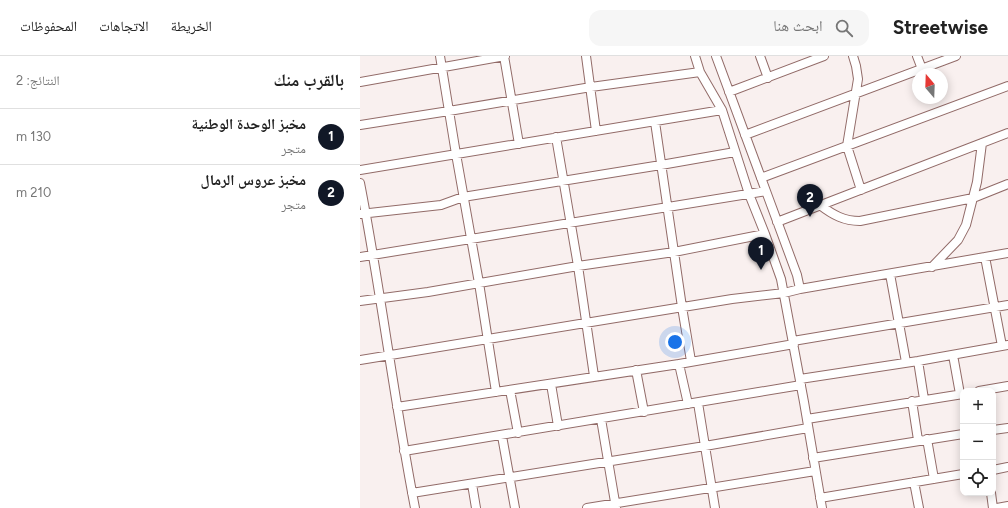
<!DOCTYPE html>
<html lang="ar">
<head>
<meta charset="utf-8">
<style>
  body { margin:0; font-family:Figtree,"Noto Naskh Arabic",sans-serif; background:#f6f6f6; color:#222; direction:rtl }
  .controls { position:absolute; right:12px; bottom:12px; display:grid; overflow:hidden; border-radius:8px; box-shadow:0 2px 10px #0003 }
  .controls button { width:36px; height:36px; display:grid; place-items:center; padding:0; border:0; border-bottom:1px solid #e0e0e0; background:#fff; color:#222; font:20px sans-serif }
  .compass { position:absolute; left:552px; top:12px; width:36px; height:36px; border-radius:50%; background:#fff; box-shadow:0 2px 10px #0003; rotate:341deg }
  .you { position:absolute; left:315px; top:286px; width:14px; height:14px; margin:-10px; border:3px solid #fff; border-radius:50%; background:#1a73e8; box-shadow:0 0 0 6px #1a73e833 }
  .badge { display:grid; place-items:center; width:26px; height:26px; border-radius:50%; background:#111827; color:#fff; font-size:13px; font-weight:700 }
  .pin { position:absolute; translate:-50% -33px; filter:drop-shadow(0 1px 2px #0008) }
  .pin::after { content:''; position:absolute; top:21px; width:14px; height:12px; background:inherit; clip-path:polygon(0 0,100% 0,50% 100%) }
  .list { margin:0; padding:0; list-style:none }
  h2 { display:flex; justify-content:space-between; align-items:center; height:52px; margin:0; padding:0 16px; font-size:17px }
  h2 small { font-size:13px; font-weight:400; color:#767676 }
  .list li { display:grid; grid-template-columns:26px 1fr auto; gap:12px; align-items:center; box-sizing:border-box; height:56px; padding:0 16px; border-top:1px solid #e0e0e0 }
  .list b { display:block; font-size:15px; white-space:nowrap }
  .list p { margin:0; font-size:13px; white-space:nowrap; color:#767676 }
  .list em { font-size:13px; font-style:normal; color:#767676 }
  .icon { flex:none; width:22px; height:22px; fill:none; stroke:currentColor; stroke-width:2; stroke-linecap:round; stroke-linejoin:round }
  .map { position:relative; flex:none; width:648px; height:452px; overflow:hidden; direction:ltr }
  header { display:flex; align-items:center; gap:24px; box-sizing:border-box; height:56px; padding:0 20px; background:#fff; border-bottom:1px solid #e0e0e0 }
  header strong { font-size:19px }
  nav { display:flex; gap:22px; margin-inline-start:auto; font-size:14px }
  .search { width:280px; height:36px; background:#f6f6f6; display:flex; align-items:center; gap:10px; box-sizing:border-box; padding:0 14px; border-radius:12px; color:#767676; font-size:15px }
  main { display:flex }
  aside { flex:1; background:#fff }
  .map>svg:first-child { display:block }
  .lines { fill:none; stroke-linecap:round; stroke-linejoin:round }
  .minor-casing { stroke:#926b68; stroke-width:10 }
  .minor { stroke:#fff; stroke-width:8 }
</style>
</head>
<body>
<header>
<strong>Streetwise</strong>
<div class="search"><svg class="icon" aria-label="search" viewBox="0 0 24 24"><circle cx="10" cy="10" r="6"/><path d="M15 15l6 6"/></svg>ابحث هنا</div>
<nav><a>الخريطة</a><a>الاتجاهات</a><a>المحفوظات</a></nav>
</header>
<main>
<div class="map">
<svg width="648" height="452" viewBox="0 0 648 452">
  <rect width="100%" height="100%" fill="#f9f0ef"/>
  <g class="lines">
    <defs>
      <path id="minor" d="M 80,0 L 96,98 L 119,227 L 136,336
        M 144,0 L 159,88
        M 226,0 L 236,75
        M 335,0 L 340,16 L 362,54 L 389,138 L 405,178 L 421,223 L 444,346 L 462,452
        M 356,0 L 437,219 L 440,233 L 648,197
        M 400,0 L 408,22
        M 493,0 L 496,10 L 498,23 L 487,90 L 501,134
        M 557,0 L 562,13
        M 0,26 L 145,0
        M 369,36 L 464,0
        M 295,66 L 322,251 L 331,305
        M 0,69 L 89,55 L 231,31 L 340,16
        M 385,79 L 596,0
        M 196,81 L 218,210 L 234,320
        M 0,114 L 362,54
        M 401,122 L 648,30
        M 0,127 C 21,235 34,344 55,452
        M 460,149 C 473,159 484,165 500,165 L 613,142 L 648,128
        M 0,158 L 81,149 L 103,141 L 301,109 L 375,96
        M 417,166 L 648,77
        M 0,201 L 406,135
        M 625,201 L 642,290
        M 572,211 L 598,184 L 606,169 L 617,126 L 622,87
        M 530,218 L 546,306
        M 0,245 L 68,236 L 218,210 L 314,196 L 405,178
        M 433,285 L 648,249
        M 593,299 L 600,338
        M 0,304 L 274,259 L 372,243 L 424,237 L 440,233
        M 558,305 L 564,343
        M 319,308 L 328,348
        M 276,314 L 284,356
        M 440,323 L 558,305 L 648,289
        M 191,328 L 198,370
        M 150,334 L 158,377
        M 619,335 L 648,330
        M 552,345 L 558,384
        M 338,347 L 355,452
        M 37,351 L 319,308 L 434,288
        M 241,363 L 256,452
        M 447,363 L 603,338
        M 633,374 L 648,372
        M 142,380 L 155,452
        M 567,383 L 574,423
        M 44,395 L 441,329
        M 453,402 L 603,378
        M 633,414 L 648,411
        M 554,426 L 559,452
        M 112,428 L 116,452
        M 52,437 L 345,390 L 448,372
        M 631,437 L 633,452
        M 460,442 L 603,418
        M 227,452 L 455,415
        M 637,452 L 648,450"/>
    </defs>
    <use href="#minor" class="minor-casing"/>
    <use href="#minor" class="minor"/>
  </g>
</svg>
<div class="controls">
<button>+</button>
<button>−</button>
<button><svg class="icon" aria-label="locate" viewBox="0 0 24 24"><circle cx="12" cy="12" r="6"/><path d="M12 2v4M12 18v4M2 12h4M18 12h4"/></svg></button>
</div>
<svg class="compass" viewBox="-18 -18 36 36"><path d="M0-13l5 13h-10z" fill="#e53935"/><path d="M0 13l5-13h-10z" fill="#767676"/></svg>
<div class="you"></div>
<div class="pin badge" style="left:401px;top:214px">1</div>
<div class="pin badge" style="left:450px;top:161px">2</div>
</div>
<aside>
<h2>بالقرب منك<small>النتائج: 2</small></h2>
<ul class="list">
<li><span class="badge">1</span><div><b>مخبز الوحدة الوطنية</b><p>متجر</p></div><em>130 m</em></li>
<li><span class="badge">2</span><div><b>مخبز عروس الرمال</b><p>متجر</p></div><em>210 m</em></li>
</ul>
</aside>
</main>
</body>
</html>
